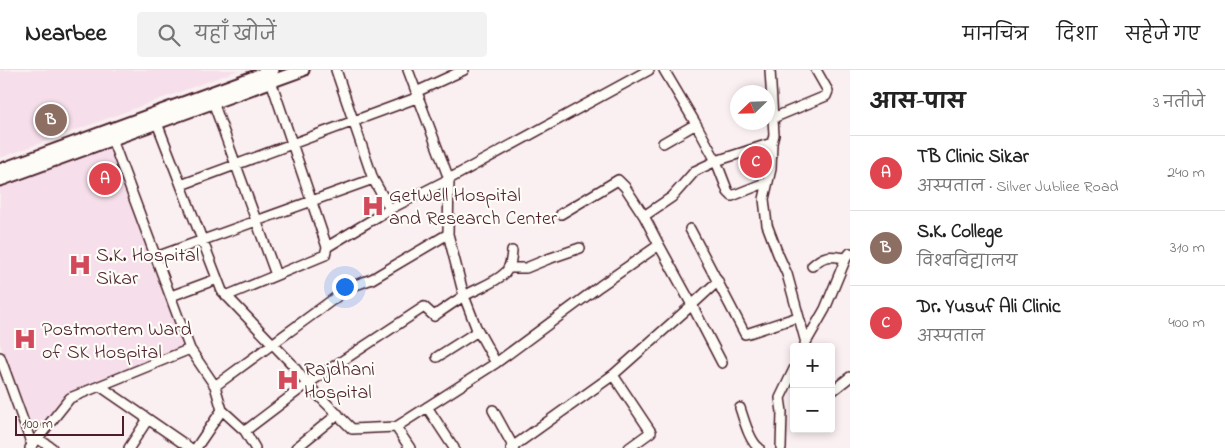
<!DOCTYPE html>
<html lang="hi">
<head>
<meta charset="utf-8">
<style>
  body { margin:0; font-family:"Indie Flower","Playpen Sans Deva",sans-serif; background:#f2f2f2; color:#222 }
  .controls { position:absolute; right:15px; bottom:15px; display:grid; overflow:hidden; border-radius:5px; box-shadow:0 2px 8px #0003 }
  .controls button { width:45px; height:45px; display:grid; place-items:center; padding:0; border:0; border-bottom:1px solid #e0e0e0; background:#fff; color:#222; font:25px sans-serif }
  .compass { position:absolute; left:730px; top:15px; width:45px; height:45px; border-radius:50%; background:#fff; box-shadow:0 2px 8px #0003; rotate:247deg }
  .scale { position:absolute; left:15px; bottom:12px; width:109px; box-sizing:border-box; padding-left:5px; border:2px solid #4a1f2b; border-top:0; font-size:14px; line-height:18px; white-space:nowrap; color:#4a1f2b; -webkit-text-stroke:4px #fdfcf7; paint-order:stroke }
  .you { position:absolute; left:344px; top:216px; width:18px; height:18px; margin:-12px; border:4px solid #fff; border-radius:50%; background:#1a73e8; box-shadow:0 0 0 8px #1a73e833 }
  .badge { display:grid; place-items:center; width:32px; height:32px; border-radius:50%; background:#d1495b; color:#fff; font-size:16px; font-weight:700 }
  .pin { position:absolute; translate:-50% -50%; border:2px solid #fff; box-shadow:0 1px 5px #0006 }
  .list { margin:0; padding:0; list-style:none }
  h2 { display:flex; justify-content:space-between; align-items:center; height:65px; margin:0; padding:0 20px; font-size:21px }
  h2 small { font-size:16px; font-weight:400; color:#767676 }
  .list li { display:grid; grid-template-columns:32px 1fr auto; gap:15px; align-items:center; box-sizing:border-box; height:75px; padding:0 20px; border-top:1px solid #e0e0e0 }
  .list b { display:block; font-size:19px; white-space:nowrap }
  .list p { margin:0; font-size:16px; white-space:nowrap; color:#767676 }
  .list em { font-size:16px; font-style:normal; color:#767676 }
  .icon { flex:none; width:28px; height:28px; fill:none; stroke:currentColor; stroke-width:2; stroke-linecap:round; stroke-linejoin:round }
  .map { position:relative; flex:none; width:850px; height:378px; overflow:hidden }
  header { display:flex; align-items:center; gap:30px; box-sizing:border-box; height:70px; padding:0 25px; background:#fff; border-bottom:1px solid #e0e0e0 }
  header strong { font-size:24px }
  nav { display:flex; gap:28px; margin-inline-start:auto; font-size:18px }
  .search { width:350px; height:45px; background:#f2f2f2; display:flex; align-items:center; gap:12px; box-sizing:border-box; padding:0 18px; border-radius:5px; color:#767676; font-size:19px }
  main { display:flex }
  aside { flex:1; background:#fff }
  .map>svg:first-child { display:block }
  .built { fill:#f6dfea }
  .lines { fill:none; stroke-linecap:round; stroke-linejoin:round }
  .minor-casing { stroke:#4a1f2b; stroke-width:12 }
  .major-casing { stroke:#4a1f2b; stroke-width:15 }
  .minor { stroke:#fdfcf7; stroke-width:9 }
  .major { stroke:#fdfcf7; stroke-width:11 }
  .labels { text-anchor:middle; stroke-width:4.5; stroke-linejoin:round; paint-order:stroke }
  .poi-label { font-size:20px; fill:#4a1f2b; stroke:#fdfcf7; text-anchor:start }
</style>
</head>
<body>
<header>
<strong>Nearbee</strong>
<div class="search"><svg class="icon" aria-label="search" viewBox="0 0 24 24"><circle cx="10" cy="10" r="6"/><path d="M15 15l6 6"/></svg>यहाँ खोजें</div>
<nav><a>मानचित्र</a><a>दिशा</a><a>सहेजे गए</a></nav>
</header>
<main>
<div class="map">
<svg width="850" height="378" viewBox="0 0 850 378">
  <rect width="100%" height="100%" fill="#faeff1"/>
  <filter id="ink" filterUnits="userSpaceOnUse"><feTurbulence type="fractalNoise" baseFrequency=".02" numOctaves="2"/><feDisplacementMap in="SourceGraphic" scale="10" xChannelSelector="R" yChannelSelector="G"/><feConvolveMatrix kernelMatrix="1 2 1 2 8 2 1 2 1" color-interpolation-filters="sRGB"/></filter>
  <g filter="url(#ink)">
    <path class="built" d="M 0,0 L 239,0 L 0,88 Z
      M 112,69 L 190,279 L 63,337 L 37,368 L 0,274 L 0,115 Z"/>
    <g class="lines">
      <defs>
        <path id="minor" d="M 336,0 L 373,109
          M 271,11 L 327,177 L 390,139
          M 416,22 L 464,0
          M 213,32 L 276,205
          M 773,48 L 826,26 L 828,21 L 816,0
          M 157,53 L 222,221 L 291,293 L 307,314 L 352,359 L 396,357 L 496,293 L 476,257 L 464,226 L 448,164 L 449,109 L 408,0
          M 110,64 L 190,279 L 215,316 L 222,340 L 245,361 L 255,378
          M 663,73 L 696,54
          M 772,73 L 771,99 L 764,129 L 767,155 L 778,184 L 787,204 L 806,273
          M 767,112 L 732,126 L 728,122 L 716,91 L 772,73 L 774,65 L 770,0
          M 181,115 L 419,27
          M 561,144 L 618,110 L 625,117 L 644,146
          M 690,159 L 745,264 L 749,263 L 798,247
          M 659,175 L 644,146 L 672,127 L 695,101 L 716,91 L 696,54 L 664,0
          M 156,187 L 373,109 L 390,139 L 449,109 L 649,0
          M 812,196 C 825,184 829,186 846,188
          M 508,198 L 526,198 L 548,189 L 580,178
          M 718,211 L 692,235 L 722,293
          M 171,226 L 217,209
          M 226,226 L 325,185 L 327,177
          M 805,274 L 825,239 L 846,188 L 850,183
          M 0,287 L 32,375
          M 437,287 L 478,261
          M 496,293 L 600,216 L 659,175 L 692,235 L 613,305 L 511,378
          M 613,305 L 651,362 L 629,378
          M 100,316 L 190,378
          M 215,316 L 350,217 L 372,209 L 448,164
          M 831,322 L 850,307
          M 427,337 L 454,378
          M 740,338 C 744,349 749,371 759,378
          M 493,340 L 514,378
          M 396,357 L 410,378
          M 245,361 L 307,314 L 424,237 L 434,246 C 444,239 454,232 464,226 C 476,219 495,213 505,203 C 511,197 511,189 512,181
          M 37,368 L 52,378
          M 30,378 L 70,328 L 190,279
          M 129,378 L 148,349
          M 196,378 L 222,340
          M 296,378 L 338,344
          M 781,378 L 782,342 L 780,328 L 794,299"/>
        <path id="major" d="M 0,100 L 273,0
          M 0,110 L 303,0"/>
      </defs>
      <use href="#minor" class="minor-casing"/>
      <use href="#major" class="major-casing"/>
      <use href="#minor" class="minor"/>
      <use href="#major" class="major"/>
    </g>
  </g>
  <defs>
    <symbol id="hospital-bare" viewBox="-9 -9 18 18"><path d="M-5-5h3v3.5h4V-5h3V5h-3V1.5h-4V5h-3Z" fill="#d1495b" stroke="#fdfcf7" stroke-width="2.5" paint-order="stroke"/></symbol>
  </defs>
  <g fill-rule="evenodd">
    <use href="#hospital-bare" x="357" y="120" width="32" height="32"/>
    <use href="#hospital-bare" x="64" y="179" width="32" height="32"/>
    <use href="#hospital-bare" x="9" y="253" width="32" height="32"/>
    <use href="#hospital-bare" x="272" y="294" width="32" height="32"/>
  </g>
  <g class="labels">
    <g class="poi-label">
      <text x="389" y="131">GetWell Hospital<tspan x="389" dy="23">and Research Center</tspan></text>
      <text x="96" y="191">S.K. Hospital<tspan x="96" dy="23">Sikar</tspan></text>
      <text x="42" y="265">Postmortem Ward<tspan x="42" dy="23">of SK Hospital</tspan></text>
      <text x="304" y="305">Rajdhani<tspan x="304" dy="23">Hospital</tspan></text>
    </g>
  </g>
</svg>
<div class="controls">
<button>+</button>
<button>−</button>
</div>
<svg class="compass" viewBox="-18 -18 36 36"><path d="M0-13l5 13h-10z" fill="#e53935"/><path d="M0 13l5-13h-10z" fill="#767676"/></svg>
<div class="scale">100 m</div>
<div class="you"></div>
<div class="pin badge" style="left:105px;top:109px;background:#e0444e">A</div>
<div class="pin badge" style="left:51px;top:50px;background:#8d6e63">B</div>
<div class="pin badge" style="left:756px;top:92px;background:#e0444e">C</div>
</div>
<aside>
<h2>आस-पास<small>3 नतीजे</small></h2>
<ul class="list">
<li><span class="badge" style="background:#e0444e">A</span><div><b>TB Clinic Sikar</b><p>अस्पताल · Silver Jubliee Road</p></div><em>240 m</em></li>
<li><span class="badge" style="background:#8d6e63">B</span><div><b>S.K. College</b><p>विश्वविद्यालय</p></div><em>310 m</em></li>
<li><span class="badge" style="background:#e0444e">C</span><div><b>Dr. Yusuf Ali Clinic</b><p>अस्पताल</p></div><em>400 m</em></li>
</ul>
</aside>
</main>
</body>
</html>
